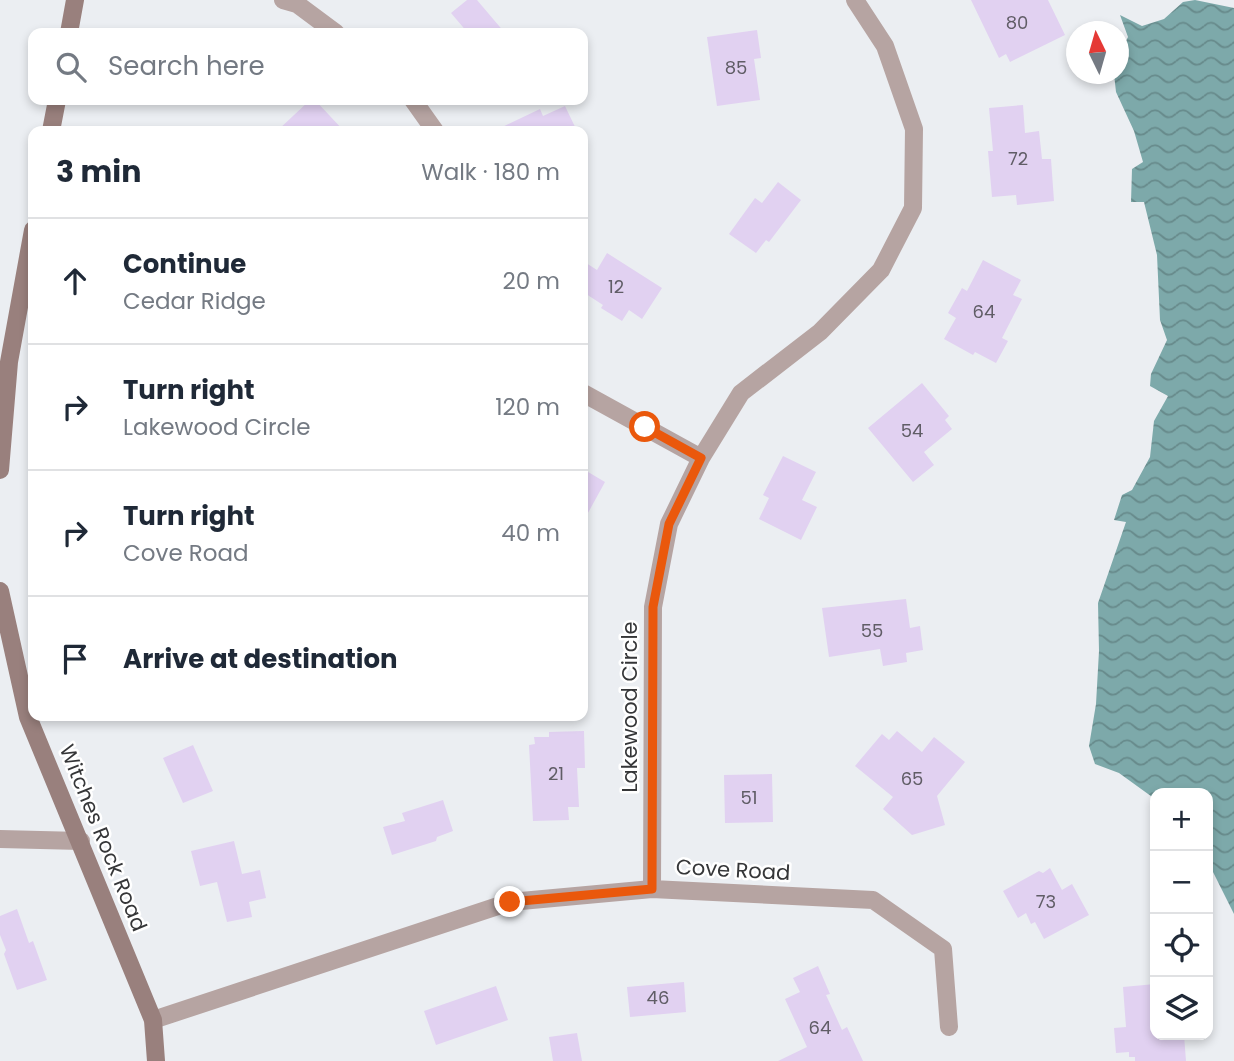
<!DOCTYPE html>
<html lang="en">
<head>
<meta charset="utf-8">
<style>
  body { margin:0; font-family:Poppins,sans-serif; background:#f6f6f7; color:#1f2937 }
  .controls { position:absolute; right:21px; bottom:21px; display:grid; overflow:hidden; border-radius:14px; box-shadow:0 4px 10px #0003 }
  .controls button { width:63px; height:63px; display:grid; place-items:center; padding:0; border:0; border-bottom:2px solid #e0e1e3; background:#fff; color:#1f2937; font:35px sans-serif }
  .compass { position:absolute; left:1066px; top:21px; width:63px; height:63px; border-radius:50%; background:#fff; box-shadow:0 4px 10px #0003; rotate:355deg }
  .stop { position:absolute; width:21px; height:21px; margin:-16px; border:5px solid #ea580c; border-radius:50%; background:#fff }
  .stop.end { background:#ea580c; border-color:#fff; box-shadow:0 2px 7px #0008 }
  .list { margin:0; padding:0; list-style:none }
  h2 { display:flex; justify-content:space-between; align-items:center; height:91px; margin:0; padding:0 28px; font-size:30px }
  h2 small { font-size:23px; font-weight:400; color:#747a83 }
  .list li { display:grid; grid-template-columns:46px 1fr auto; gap:21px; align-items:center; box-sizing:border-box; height:126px; padding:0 28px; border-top:2px solid #e0e1e3 }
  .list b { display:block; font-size:26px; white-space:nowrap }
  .list p { margin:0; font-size:23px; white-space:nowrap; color:#747a83 }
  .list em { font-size:23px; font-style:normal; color:#747a83 }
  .icon { flex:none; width:38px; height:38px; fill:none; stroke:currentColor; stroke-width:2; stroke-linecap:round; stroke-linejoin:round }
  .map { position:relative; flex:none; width:1234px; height:1061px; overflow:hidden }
  .search { position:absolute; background:#fff; box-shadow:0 4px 10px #0003; left:28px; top:28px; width:560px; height:77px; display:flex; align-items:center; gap:18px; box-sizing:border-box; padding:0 24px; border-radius:14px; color:#747a83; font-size:26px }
  .panel { position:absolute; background:#fff; box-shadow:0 4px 10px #0003; left:28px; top:126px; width:560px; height:595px; border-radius:14px }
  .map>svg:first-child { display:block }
  .water { fill:url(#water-waves) }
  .building { fill:#e1d1f1 }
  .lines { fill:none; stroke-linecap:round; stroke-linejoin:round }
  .street { stroke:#b6a4a2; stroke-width:18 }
  .secondary { stroke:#99807d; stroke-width:18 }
  .route { stroke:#ea580c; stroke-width:9 }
  .labels { text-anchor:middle; stroke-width:5; stroke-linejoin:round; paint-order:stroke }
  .number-label { font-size:18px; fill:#605d66 }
  .street-label { font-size:21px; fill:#353638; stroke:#fff }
</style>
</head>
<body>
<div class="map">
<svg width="1234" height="1061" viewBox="0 0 1234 1061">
  <defs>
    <pattern id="water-waves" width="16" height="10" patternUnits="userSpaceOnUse" patternTransform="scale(1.75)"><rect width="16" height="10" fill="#7da9aa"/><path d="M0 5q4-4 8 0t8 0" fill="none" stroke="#678a8b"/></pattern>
  </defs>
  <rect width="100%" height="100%" fill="#ebeef2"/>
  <path class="water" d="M 1195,0 L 1234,8 L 1234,914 L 1208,862 L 1208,793 L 1155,793 L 1155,799 L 1119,773 L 1095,764 L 1089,746 L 1096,704 L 1099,651 L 1098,603 L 1126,522 L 1114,520 L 1122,495 L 1132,490 L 1150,457 L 1154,421 L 1168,396 L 1150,386 L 1151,374 L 1167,340 L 1160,320 L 1157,255 L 1144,202 L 1131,202 L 1132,169 L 1143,162 L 1134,131 L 1116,92 L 1114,74 L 1118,74 L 1119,55 L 1128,37 L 1120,15 L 1142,26 L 1164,19 L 1183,2 Z"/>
  <path class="building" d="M 467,0 L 477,0 L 505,33 L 468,33 L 451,13 Z
    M 971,0 L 1048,0 L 1065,35 L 1010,62 L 1006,54 L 999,58 Z
    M 757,30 L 761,58 L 754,59 L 760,100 L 717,106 L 707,37 Z
    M 310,100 L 315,100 L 344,131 L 277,131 Z
    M 1023,105 L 1025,133 L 1039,131 L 1042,159 L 1051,159 L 1054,201 L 1017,205 L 1016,195 L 992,197 L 988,151 L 993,151 L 989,108 Z
    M 565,106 L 577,131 L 494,131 L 540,109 L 543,116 Z
    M 778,182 L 801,200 L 769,242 L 766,240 L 756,253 L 729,234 L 755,198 L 762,203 Z
    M 607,253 L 662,288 L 642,319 L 629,310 L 622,321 L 601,308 L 603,305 L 583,292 L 583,261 L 597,270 Z
    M 983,260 L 1021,280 L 1013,295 L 1022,299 L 1002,338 L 1008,341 L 996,363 L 975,352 L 973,355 L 944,339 L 956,318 L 948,313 L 962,288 L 967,291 Z
    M 922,383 L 949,416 L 945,420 L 952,429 L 924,452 L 934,465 L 913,482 L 868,428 Z
    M 783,456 L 816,472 L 802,500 L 817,507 L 801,540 L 759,519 L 769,498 L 763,495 Z
    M 583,469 L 605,482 L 583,522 Z
    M 906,599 L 910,628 L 920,626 L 923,650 L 906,653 L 907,662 L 883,666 L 880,649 L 829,657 L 822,608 Z
    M 584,731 L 585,768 L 577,768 L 579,807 L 568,807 L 569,820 L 533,821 L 529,745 L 535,744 L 534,737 L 549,737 L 549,732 Z
    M 897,731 L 922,752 L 934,737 L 965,762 L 937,796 L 945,825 L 912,835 L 883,809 L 893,797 L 855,766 L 882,734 L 889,740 Z
    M 193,745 L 213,791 L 183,803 L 163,758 Z
    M 772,774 L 773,822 L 725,823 L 724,775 Z
    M 443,800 L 453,831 L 437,837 L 436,841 L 392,855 L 383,827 L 405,821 L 402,813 Z
    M 234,841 L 242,874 L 260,870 L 266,898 L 249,902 L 252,917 L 227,922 L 217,882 L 200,886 L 191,851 Z
    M 1050,868 L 1062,890 L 1072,884 L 1089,915 L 1044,939 L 1035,922 L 1031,924 L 1026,913 L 1018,918 L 1003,891 L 1039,871 L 1043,873 Z
    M 17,909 L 29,943 L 33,941 L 47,980 L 17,990 L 4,954 L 6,950 L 0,935 L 0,916 Z
    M 818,966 L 830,994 L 826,995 L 842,1030 L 847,1027 L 863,1061 L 778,1061 L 807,1047 L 785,999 L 800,992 L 793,978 Z
    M 684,982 L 686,1012 L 630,1017 L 627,987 Z
    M 1155,984 L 1155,1035 L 1184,1035 L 1186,1061 L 1135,1061 L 1135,1057 L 1129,1057 L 1129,1052 L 1116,1053 L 1114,1028 L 1126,1027 L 1123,987 Z
    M 496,986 L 508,1020 L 436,1045 L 424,1011 Z
    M 577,1033 L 582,1061 L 553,1061 L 549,1037 Z"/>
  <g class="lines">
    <path class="street" d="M 283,0 L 297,4 L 336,33
      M 413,100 L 435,131
      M 583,393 L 701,458
      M 0,839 L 81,841
      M 652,889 L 653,607 L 669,524 L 701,458 L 741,393 L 820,332 L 881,270 L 913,208 L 914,129 L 885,46 L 855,0
      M 153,1020 L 510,902 L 652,889 L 873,900 L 943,949 L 949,1027"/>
    <path class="secondary" d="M 69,33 L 75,0
      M 51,131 L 57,100
      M 0,470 L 9,362 L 33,230
      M 0,591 L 28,717 L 153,1020 L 156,1061"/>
  </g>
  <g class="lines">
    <path class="route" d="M 510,902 L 652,889 L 653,607 L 669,524 L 701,458 L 645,427"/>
  </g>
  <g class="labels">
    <g class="number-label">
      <text x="1017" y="29">80</text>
      <text x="736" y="74">85</text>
      <text x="1018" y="165">72</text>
      <text x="616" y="293">12</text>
      <text x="984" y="318">64</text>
      <text x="912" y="437">54</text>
      <text x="872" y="637">55</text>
      <text x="556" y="780">21</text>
      <text x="912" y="785">65</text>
      <text x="749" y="804">51</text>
      <text x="1046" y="908">73</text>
      <text x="658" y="1004">46</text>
      <text x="820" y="1034">64</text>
    </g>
    <g class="street-label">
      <text transform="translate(630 707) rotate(-90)" y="7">Lakewood Circle</text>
      <text transform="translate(103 838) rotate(68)" y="7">Witches Rock Road</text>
      <text transform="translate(733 870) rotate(3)" y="7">Cove Road</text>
    </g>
  </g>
</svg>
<div class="controls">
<button>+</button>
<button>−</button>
<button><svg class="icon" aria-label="locate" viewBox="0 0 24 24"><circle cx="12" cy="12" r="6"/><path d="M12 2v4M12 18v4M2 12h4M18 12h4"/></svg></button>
<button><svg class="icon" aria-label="layers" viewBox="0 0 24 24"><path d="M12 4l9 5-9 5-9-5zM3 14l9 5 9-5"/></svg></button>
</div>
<svg class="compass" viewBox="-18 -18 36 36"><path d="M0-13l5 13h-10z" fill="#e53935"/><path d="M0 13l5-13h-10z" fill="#747a83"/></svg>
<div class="stop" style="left:645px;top:427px"></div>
<div class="stop end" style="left:510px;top:902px"></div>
<div class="search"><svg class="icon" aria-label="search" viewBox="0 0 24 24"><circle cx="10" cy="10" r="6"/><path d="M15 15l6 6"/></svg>Search here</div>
<section class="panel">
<h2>3 min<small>Walk · 180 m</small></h2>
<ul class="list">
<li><svg class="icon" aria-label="ahead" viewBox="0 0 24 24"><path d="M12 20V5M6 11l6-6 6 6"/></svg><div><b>Continue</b><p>Cedar Ridge</p></div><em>20 m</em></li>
<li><svg class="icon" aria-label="right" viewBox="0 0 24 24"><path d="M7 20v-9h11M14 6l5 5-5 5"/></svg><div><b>Turn right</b><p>Lakewood Circle</p></div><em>120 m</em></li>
<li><svg class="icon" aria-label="right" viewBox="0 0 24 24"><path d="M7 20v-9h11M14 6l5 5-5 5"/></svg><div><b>Turn right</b><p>Cove Road</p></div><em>40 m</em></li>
<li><svg class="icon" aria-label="arrive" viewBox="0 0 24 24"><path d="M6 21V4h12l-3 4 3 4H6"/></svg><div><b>Arrive at destination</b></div></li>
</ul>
</section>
</div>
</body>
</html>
